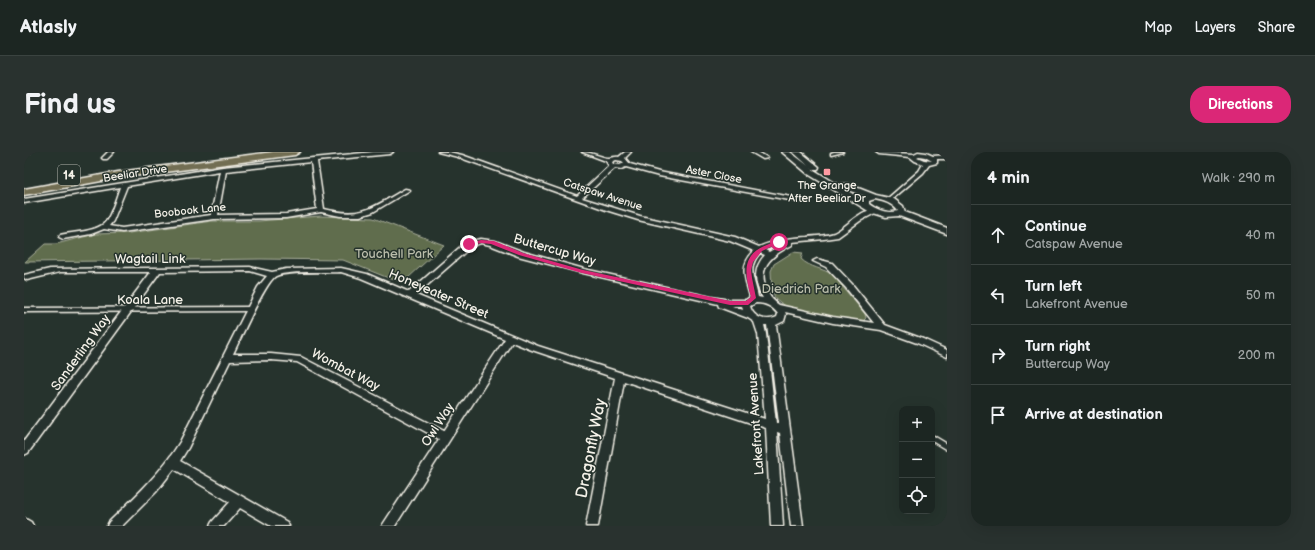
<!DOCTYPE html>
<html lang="en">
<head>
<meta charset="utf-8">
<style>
  body { margin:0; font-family:"Balsamiq Sans",sans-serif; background:#29322f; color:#f1f3f6 }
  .controls { position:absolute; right:12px; bottom:12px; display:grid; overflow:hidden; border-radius:8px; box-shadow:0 4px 16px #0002 }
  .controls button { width:36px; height:36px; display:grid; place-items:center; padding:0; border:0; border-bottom:1px solid #3a4340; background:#1c2622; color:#f1f3f6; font:20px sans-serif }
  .stop { position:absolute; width:12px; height:12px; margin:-9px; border:3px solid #db2777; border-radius:50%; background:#fff }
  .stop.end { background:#db2777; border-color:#fff; box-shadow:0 1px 4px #0008 }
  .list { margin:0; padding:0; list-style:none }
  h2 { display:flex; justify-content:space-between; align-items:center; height:52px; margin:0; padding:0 16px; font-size:17px }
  h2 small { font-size:13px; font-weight:400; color:#a0a5a5 }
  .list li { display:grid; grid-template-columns:26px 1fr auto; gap:12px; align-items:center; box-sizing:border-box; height:60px; padding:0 16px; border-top:1px solid #3a4340 }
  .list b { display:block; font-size:15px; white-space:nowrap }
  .list p { margin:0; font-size:13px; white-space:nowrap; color:#a0a5a5 }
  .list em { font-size:13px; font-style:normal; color:#a0a5a5 }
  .icon { flex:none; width:22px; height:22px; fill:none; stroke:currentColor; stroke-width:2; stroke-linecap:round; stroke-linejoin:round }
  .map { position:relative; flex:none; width:923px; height:374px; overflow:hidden; border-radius:16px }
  header { display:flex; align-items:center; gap:24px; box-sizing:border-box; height:56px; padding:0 20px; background:#1c2622; border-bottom:1px solid #3a4340 }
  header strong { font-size:19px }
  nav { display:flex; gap:22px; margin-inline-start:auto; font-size:14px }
  .intro { display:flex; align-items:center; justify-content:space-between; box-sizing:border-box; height:96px; padding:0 24px }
  h1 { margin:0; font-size:28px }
  .button { padding:10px 18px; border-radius:16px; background:#db2777; color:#fff; font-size:14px; font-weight:700 }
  main { display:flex; gap:24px; padding:0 24px }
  aside { flex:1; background:#1c2622; border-radius:16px; box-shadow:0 4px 16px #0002 }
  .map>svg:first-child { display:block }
  .green { fill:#606d4e; stroke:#aaaf9b }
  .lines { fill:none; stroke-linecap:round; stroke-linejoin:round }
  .service-far1-casing { stroke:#f4f1e8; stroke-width:7 }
  .service-casing { stroke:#f4f1e8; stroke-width:8 }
  .minor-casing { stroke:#f4f1e8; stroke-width:3 }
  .tertiary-casing { stroke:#f4f1e8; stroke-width:3 }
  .trunk-casing { stroke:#f4f1e8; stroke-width:3 }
  .service-far1 { stroke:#26332d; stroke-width:4 }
  .service { stroke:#26332d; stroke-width:5.5 }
  .minor { fill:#26332d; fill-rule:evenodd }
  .tertiary { fill:#26332d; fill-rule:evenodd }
  .trunk { fill:#726e52; fill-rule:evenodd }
  .route { fill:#db2777 }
  .poi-dot { fill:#ff9aa2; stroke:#26332d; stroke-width:1.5 }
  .labels { text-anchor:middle; stroke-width:3; stroke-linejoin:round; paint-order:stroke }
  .far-street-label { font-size:11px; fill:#f4f1e8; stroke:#26332d }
  .far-poi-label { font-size:11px; fill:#f4f1e8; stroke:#26332d }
  .shield { fill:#26332d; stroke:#b6b8b0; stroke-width:1 }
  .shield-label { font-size:12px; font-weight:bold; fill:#f4f1e8 }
  .street-label { font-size:13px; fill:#f4f1e8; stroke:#26332d }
  .park-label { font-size:13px; fill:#b9bcaa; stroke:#26332d }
  .near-street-label { font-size:16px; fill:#f4f1e8; stroke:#26332d }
</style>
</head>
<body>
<header>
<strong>Atlasly</strong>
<nav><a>Map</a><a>Layers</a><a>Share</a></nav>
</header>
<div class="intro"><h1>Find us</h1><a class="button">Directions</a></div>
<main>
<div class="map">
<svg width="923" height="374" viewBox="0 0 923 374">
  <rect width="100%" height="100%" fill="#26332d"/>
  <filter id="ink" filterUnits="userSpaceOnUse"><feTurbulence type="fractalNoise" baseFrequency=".025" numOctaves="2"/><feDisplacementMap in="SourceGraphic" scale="8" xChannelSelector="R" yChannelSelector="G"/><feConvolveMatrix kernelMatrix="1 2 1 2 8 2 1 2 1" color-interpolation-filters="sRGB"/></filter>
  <g filter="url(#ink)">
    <path class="green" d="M 296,64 L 349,66 L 420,93 L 384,126 L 375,128 L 367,127 L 319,108 L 237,107 L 1,110 L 21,92 L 32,92 L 71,82 L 105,81 L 188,69 L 235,69 Z
      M 769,100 L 779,101 L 777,107 C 786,116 799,116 809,123 L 841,162 L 842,166 L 839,169 L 827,170 L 768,158 L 757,151 L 751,146 L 748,137 L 747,119 L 750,112 Z"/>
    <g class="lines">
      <defs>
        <path id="service-far1" d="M 0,158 L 227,157"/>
        <path id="service" d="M 908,286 L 923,295"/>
        <path id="minor" d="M 0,0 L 6,0 L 0,5 Z
          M 84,0 L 90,0 L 83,7 L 79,7 L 78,6 Z
          M 349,0 L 369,0 L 366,2 L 293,9 L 300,57 C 339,67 349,55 381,37 L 386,38 L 349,60 L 336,64 L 316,64 L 297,60 L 262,66 L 190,67 L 98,80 L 80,77 L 67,82 L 39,87 L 35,85 L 36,83 C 49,80 76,80 83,68 C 89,58 92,46 96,35 L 0,51 L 0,47 L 199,15 ZM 287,10 L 293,57 L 262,62 L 194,63 L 202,19 ZM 196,19 L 187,63 L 98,76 L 85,74 L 89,69 L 103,34 Z
          M 414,0 L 425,0 L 438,3 L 553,44 L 585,14 L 582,9 L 558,0 C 569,0 577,6 585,6 C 589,6 591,4 595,5 L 601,0 L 607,0 L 601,6 L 606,12 L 635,20 L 778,47 L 779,48 L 776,50 L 635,24 L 602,15 L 597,17 L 591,16 L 558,46 L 616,64 L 711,85 L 735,95 C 750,88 766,86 783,85 C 792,84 802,84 810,81 C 823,75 838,55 853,58 L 853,60 L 836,69 L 814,85 L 800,87 L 768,90 L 768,93 C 750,102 733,114 742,136 C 745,144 748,148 755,153 L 809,165 L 850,171 L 822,136 L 802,115 L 789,109 L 793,107 L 808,111 L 828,132 L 861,173 L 899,187 L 923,198 L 923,205 L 893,191 L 857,178 L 809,171 L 761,160 L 762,162 L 760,169 L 752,173 L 779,374 L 767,374 L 756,281 L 753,280 L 759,374 L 747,374 L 742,276 L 600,229 L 574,374 L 562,374 L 591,226 L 508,198 L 488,190 L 371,374 L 358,374 L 415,287 L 273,210 L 247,208 L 206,209 L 164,296 L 156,309 L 263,370 L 265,374 L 247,374 L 216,356 L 200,374 L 186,374 L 188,370 L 206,350 L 150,317 L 132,340 L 98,374 L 83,374 L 85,370 C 111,345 137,321 156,290 L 234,135 L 243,124 L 226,119 L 136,120 L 4,301 L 0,303 L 0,289 L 127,120 L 36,120 L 3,128 L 0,126 L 0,123 L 26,117 L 226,115 L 248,120 L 262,117 L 317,116 L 343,122 L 385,140 L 442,90 L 457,87 L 471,89 L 500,100 L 560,117 L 687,145 L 706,148 L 722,148 L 726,145 C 721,126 715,114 730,99 L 706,89 L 614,68 L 585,59 L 434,5 ZM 592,8 L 598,9 L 600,11 L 596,13 L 589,12 L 588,10 ZM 457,91 L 466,93 L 494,104 L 559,121 L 694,152 L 695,155 L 724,166 L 730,170 L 734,182 L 741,267 L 514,194 L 392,143 L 448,94 ZM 758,92 L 745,100 L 741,98 ZM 736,101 L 741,103 C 729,116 730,131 739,146 L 734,145 C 731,128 722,116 736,101 ZM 317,120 L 337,126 L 481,187 L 420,279 L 277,205 L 247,202 L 209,202 C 216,188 241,130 252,124 C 266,118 300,121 317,120 ZM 732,151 C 741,151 748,154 754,162 L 753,165 C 742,170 729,166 726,154 ZM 708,154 L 718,154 L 719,158 ZM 740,173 L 743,173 L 755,271 L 752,271 L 742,182 Z
          M 727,0 L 734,0 L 744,6 L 739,7 Z
          M 810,0 L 819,0 L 807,3 L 807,1 Z
          M 852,0 L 890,2 L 894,0 L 902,1 L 909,4 L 923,3 L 923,7 L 913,7 L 913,11 L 905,13 L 899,21 L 865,50 L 862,48 L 863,47 L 895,19 L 899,12 L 891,9 L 886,5 L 855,2 ZM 895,4 L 901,5 L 908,9 L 900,8 L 893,5 Z
          M 0,366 L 7,370 L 9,374 L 0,374 Z"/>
        <path id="tertiary" d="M 758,0 L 766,0 L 790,18 L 837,47 L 843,45 L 818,36 L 818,32 L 824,32 L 852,43 L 870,47 L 879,54 L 881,60 L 923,76 L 923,82 L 875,64 L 862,65 L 846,60 L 784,22 ZM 851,47 C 860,49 868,51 874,59 C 864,62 853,58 845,52 L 845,49 Z
          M 769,0 L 777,0 L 795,15 L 794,17 L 788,17 Z"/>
        <path id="trunk" d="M 249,0 L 276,0 L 271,3 L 94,26 L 0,43 L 0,37 L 94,20 Z"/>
      </defs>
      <use href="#service-far1" class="service-far1-casing"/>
      <use href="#service" class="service-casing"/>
      <use href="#minor" class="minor-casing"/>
      <use href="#tertiary" class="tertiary-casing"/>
      <use href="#trunk" class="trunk-casing"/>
      <use href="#service-far1" class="service-far1"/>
      <use href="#service" class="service"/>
      <use href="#minor" class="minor"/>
      <use href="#tertiary" class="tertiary"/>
      <use href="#trunk" class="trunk"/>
    </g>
  </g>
  <path class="route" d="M 457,88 L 470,89 L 499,101 L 559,118 L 706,149 L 722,149 L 727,145 C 718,113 720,98 755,89 L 757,90 L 738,99 L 729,110 L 727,118 L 728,126 L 732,146 L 724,153 L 706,153 L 558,121 L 495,103 L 467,92 L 457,91 L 445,94 L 442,92 Z"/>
  <rect class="poi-dot" x="799" y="16" width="8" height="8" rx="2"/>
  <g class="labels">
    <g class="far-street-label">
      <text transform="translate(111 21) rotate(-9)" y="4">Beeliar Drive</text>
      <text transform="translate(690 22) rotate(11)" y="4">Aster Close</text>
      <text transform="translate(579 42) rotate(18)" y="4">Catspaw Avenue</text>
      <text transform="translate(166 58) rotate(-6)" y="4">Boobook Lane</text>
    </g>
    <g class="far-poi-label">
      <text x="803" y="37">The Grange<tspan x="803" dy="13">After Beeliar Dr</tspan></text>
    </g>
    <rect class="shield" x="34" y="13" width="22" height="20" rx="3"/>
    <g class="shield-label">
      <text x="45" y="27">14</text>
    </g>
    <g class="street-label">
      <text transform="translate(531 97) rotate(16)" y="5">Buttercup Way</text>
      <text x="126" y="111">Wagtail Link</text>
      <text transform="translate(415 141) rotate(23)" y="5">Honeyeater Street</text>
      <text x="126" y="152">Koala Lane</text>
      <text transform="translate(56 200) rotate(-54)" y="5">Sanderling Way</text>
      <text transform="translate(322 217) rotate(28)" y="5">Wombat Way</text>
      <text transform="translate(413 272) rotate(-57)" y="5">Owl Way</text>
      <text transform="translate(731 272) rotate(-94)" y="5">Lakefront Avenue</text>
    </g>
    <g class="park-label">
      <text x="370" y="106">Touchell Park</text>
      <text x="777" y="141">Diedrich Park</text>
    </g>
    <g class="near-street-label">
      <text transform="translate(566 296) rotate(-79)" y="6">Dragonfly Way</text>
    </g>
  </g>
</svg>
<div class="controls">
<button>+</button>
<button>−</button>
<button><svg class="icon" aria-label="locate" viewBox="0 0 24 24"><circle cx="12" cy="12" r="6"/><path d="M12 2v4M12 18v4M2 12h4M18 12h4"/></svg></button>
</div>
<div class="stop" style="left:755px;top:90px"></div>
<div class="stop end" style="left:445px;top:92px"></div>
</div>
<aside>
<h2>4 min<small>Walk · 290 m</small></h2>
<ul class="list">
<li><svg class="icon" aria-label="ahead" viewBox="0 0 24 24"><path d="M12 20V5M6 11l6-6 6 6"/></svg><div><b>Continue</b><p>Catspaw Avenue</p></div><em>40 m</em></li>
<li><svg class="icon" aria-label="left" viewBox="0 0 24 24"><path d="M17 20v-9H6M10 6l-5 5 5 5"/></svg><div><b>Turn left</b><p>Lakefront Avenue</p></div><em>50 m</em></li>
<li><svg class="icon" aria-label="right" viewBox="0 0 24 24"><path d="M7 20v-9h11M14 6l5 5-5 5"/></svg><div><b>Turn right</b><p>Buttercup Way</p></div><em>200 m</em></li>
<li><svg class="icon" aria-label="arrive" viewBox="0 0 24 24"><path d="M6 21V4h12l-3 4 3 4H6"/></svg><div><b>Arrive at destination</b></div></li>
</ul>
</aside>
</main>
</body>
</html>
